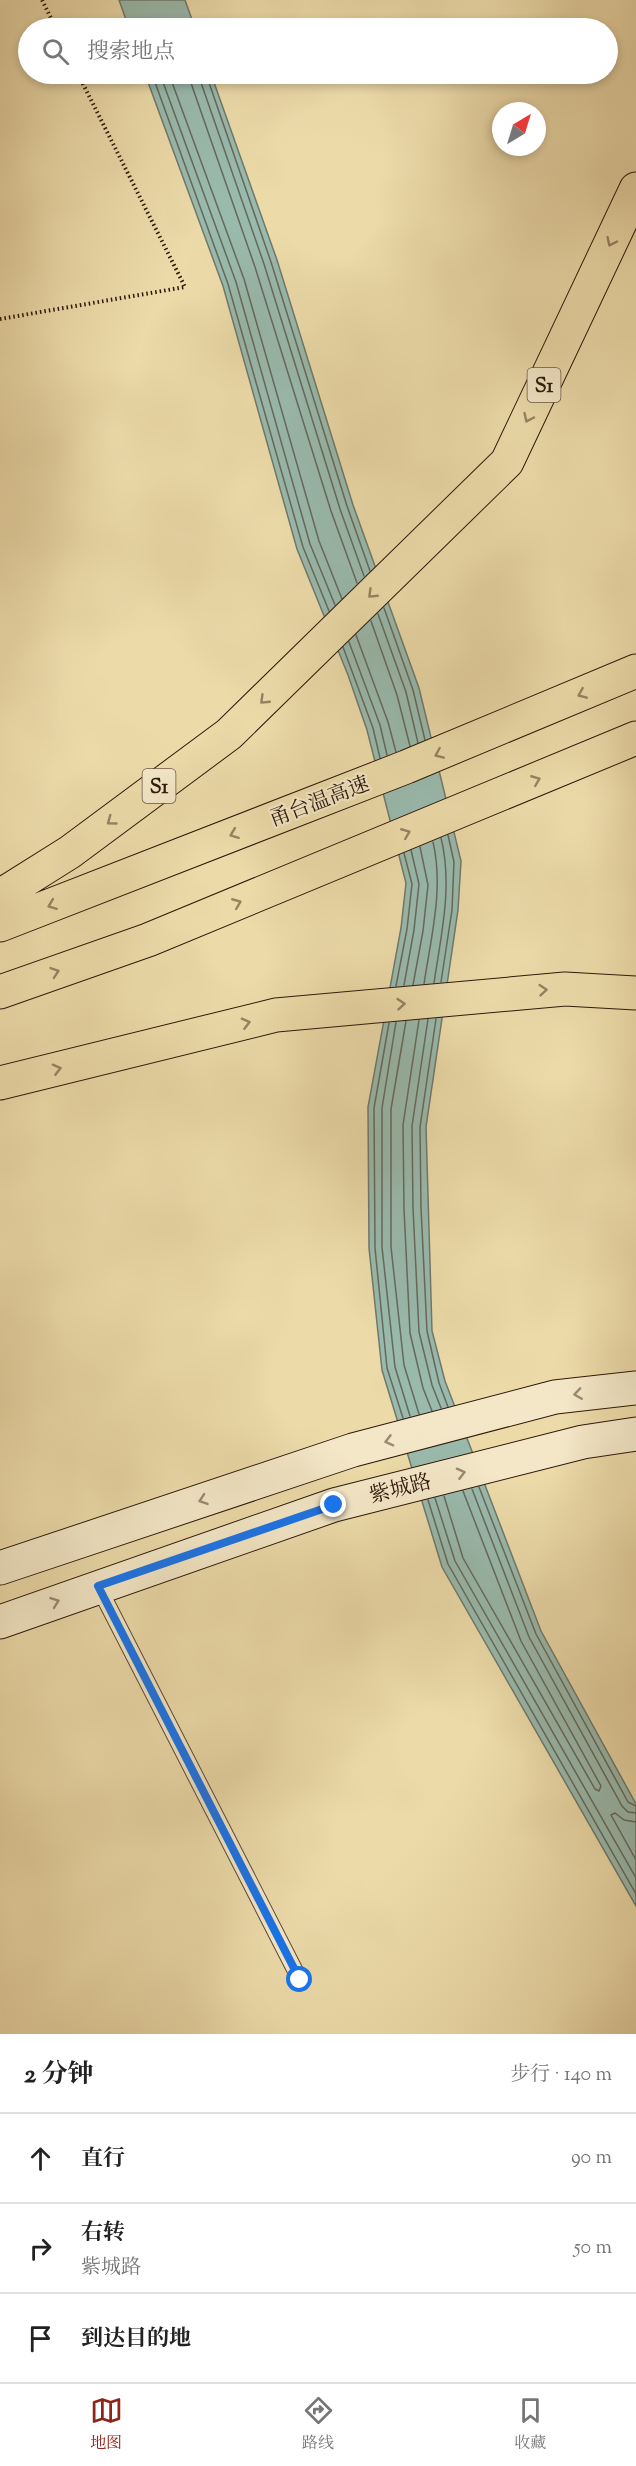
<!DOCTYPE html>
<html lang="zh">
<head>
<meta charset="utf-8">
<style>
  body { margin:0; font-family:"Sorts Mill Goudy","Noto Serif SC",serif; background:#f2f2f2; color:#222 }
  .compass { position:absolute; left:492px; top:102px; width:54px; height:54px; border-radius:50%; background:#fff; box-shadow:0 3px 9px #0003; rotate:38deg }
  .stop { position:absolute; width:18px; height:18px; margin:-14px; border:4px solid #1a73e8; border-radius:50%; background:#fff }
  .stop.end { background:#1a73e8; border-color:#fff; box-shadow:0 2px 6px #0008 }
  .list { margin:0; padding:0; list-style:none }
  h2 { display:flex; justify-content:space-between; align-items:center; height:78px; margin:0; padding:0 24px; font-size:26px }
  h2 small { font-size:20px; font-weight:400; color:#767676 }
  .list li { display:grid; grid-template-columns:39px 1fr auto; gap:18px; align-items:center; box-sizing:border-box; height:90px; padding:0 24px; border-top:2px solid #e0e0e0 }
  .list b { display:block; font-size:22px; white-space:nowrap }
  .list p { margin:0; font-size:20px; white-space:nowrap; color:#767676 }
  .list em { font-size:20px; font-style:normal; color:#767676 }
  .icon { flex:none; width:33px; height:33px; fill:none; stroke:currentColor; stroke-width:2; stroke-linecap:round; stroke-linejoin:round }
  .map { position:relative; flex:none; width:636px; height:2034px; overflow:hidden }
  .search { position:absolute; background:#fff; box-shadow:0 3px 9px #0003; left:18px; right:18px; top:18px; height:66px; display:flex; align-items:center; gap:15px; box-sizing:border-box; padding:0 21px; border-radius:33px; color:#767676; font-size:22px }
  .sheet { height:348px; background:#fff }
  nav { display:flex; justify-content:space-around; align-items:center; box-sizing:border-box; height:84px; border-top:2px solid #e0e0e0; background:#fff; font-size:16px; color:#767676 }
  nav a { display:grid; justify-items:center; gap:3px }
  nav .on { color:#8f2418 }
  .map>svg:first-child { display:block }
  .water { fill:#99baad; stroke:#6e796c; stroke-width:1.5 }
  .lines { fill:none; stroke-linecap:round; stroke-linejoin:round }
  .shore { stroke:#64695c; stroke-width:1.5 }
  .lane-casing { stroke:#5e4832; stroke-width:17 }
  .secondary-casing { stroke:#2e180a; stroke-width:35 }
  .highway-casing { stroke:#2e180a; stroke-width:35 }
  .path { stroke:#2e180a; stroke-width:4; stroke-dasharray:1.5 3; stroke-linecap:butt }
  .lane { stroke:#f3e7c7; stroke-width:15 }
  .secondary { stroke:#f3e7c7; stroke-width:33 }
  .highway { stroke:#ecdaa9; stroke-width:33 }
  .oneway { stroke:#968361 }
  .oneway2 { stroke:#9a8a72 }
  .route { stroke:#1a73e8; stroke-width:8 }
  .labels { text-anchor:middle; stroke-width:4.5; stroke-linejoin:round; paint-order:stroke }
  .shield { fill:#f3e7c7; stroke:#695643; stroke-width:1.5 }
  .shield-label { font-size:20px; font-weight:bold; fill:#2e180a }
  .street-label { font-size:21px; fill:#2e180a; stroke:#f3e7c7 }
</style>
</head>
<body>
<div class="map">
<svg width="636" height="2034" viewBox="0 0 636 2034">
  <rect width="100%" height="100%" fill="#ecdaa9"/>
  <filter id="stains"><feTurbulence type="fractalNoise" baseFrequency=".00333" numOctaves="4"/><feColorMatrix values="0 0 0 0 .2 0 0 0 0 .09 0 0 0 0 .02 0 0 0 .5 -.17"/></filter>
  <radialGradient id="worn" r=".72"><stop offset=".6" stop-color="#630" stop-opacity="0"/><stop offset="1" stop-color="#630" stop-opacity=".3"/></radialGradient>
  <path class="water" d="M 119,0 L 185,0 L 195,28 L 129,28 Z
    M 145,74 L 211,74 L 277,260 L 353,505 L 419,688 L 461,861 L 458,910 L 426,1127 L 432,1331 L 445,1381 L 541,1631 L 636,1804 L 636,1906 L 442,1567 L 382,1370 L 369,1248 L 368,1107 L 401,928 L 406,883 L 367,730 L 348,675 L 297,549 L 223,286 Z"/>
  <g class="lines">
    <path class="shore" d="M 152,74 L 228,284 L 303,547 L 329,611
      M 160,74 L 236,282 L 310,544 L 335,605
      M 169,74 L 244,279 L 319,541 L 342,599
      M 189,74 L 191,83 L 255,267 L 331,511 L 357,583
      M 198,74 L 264,264 L 340,509 L 364,576
      M 206,74 L 271,262 L 347,506 L 370,571
      M 384,608 L 413,690 L 425,740
      M 378,614 L 406,692 L 418,743
      M 371,621 L 397,695 L 410,746
      M 356,635 L 388,722 L 396,752
      M 349,642 L 380,725 L 387,755
      M 343,647 L 373,728 L 380,758
      M 441,982 L 452,910 L 454,862 L 448,835
      M 434,983 C 441,935 453,886 441,838
      M 424,984 C 431,937 444,888 433,842
      M 404,985 L 414,930 L 419,884 L 411,850
      M 413,985 L 423,931 L 428,885 L 420,847
      M 396,986 L 407,929 L 412,884 L 404,853
      M 428,1019 L 412,1126 L 413,1208 L 419,1332 L 432,1385 L 441,1408
      M 436,1019 L 420,1127 L 421,1208 L 427,1331 L 439,1383 L 448,1407
      M 419,1020 L 403,1125 L 404,1209 L 410,1333 L 423,1388 L 432,1411
      M 406,1021 L 391,1109 L 391,1247 L 404,1365 L 419,1414
      M 396,1022 L 382,1108 L 382,1247 L 395,1367 L 410,1416
      M 389,1023 L 374,1108 L 375,1248 L 387,1368 L 403,1418
      M 479,1487 L 536,1634 L 628,1802 L 636,1806
      M 472,1489 L 529,1637 L 622,1806 L 628,1812 L 636,1813
      M 444,1496 L 463,1558 L 595,1789 L 599,1791 L 601,1786 L 521,1641 L 463,1491
      M 435,1498 L 455,1561 L 636,1878
      M 428,1500 L 448,1564 L 636,1894
      M 636,1822 L 624,1820 L 615,1813 L 611,1815 L 636,1860"/>
    <defs>
      <path id="lane" d="M 98,1586 L 300,1980"/>
      <path id="secondary" d="M 0,1568 L 353,1450 L 555,1397 L 636,1388
        M 0,1622 L 334,1505 L 583,1442 L 636,1434"/>
      <path id="highway" d="M 0,896 L 70,852 L 229,734 L 507,462 L 636,189
        M 0,925 L 406,767 L 636,671
        M 0,992 L 148,940 L 636,738
        M 0,1083 L 276,1015 L 565,989 L 636,993"/>
    </defs>
    <use href="#lane" class="lane-casing"/>
    <use href="#secondary" class="secondary-casing"/>
    <use href="#highway" class="highway-casing"/>
    <path class="path" d="M 42,0 L 56,28
      M 0,319 L 185,287 L 78,74"/>
    <use href="#lane" class="lane"/>
    <use href="#secondary" class="secondary"/>
    <use href="#highway" class="highway"/>
  </g>
  <defs><path id="oneway-chevron" d="M-2-3.5L2.5 0L-2 3.5" fill="none" stroke-width="1.6" stroke-linecap="round" stroke-linejoin="round" transform="scale(1.5)"/></defs>
  <g class="oneway">
    <use href="#oneway-chevron" transform="translate(611 242) rotate(115)"/>
    <use href="#oneway-chevron" transform="translate(528 418) rotate(115)"/>
    <use href="#oneway-chevron" transform="translate(372 594) rotate(136)"/>
    <use href="#oneway-chevron" transform="translate(582 694) rotate(157)"/>
    <use href="#oneway-chevron" transform="translate(264 700) rotate(136)"/>
    <use href="#oneway-chevron" transform="translate(439 754) rotate(157)"/>
    <use href="#oneway-chevron" transform="translate(536 780) rotate(-22)"/>
    <use href="#oneway-chevron" transform="translate(111 821) rotate(144)"/>
    <use href="#oneway-chevron" transform="translate(406 833) rotate(-22)"/>
    <use href="#oneway-chevron" transform="translate(234 834) rotate(159)"/>
    <use href="#oneway-chevron" transform="translate(237 903) rotate(-22)"/>
    <use href="#oneway-chevron" transform="translate(52 905) rotate(159)"/>
    <use href="#oneway-chevron" transform="translate(55 972) rotate(-19)"/>
    <use href="#oneway-chevron" transform="translate(543 990) rotate(-5)"/>
    <use href="#oneway-chevron" transform="translate(401 1004) rotate(-5)"/>
    <use href="#oneway-chevron" transform="translate(246 1023) rotate(-14)"/>
    <use href="#oneway-chevron" transform="translate(57 1069) rotate(-14)"/>
  </g>
  <g class="oneway2">
    <use href="#oneway-chevron" transform="translate(578 1394) rotate(172)"/>
    <use href="#oneway-chevron" transform="translate(389 1441) rotate(165)"/>
    <use href="#oneway-chevron" transform="translate(461 1473) rotate(-14)"/>
    <use href="#oneway-chevron" transform="translate(203 1500) rotate(161)"/>
    <use href="#oneway-chevron" transform="translate(55 1602) rotate(-20)"/>
  </g>
  <g class="lines">
    <path class="route" d="M 300,1980 L 98,1586 L 334,1505"/>
  </g>
  <g class="labels">
    <g class="shield">
      <rect x="527.5" y="368" width="33" height="34" rx="4.5"/>
      <rect x="142.5" y="769" width="33" height="34" rx="4.5"/>
    </g>
    <g class="shield-label">
      <text x="544" y="392">S1</text>
      <text x="159" y="793">S1</text>
    </g>
    <g class="street-label">
      <text transform="translate(319 801) rotate(-21)" y="7">甬台温高速</text>
      <text transform="translate(400 1488) rotate(-14)" y="7">紫城路</text>
    </g>
  </g>
  <rect width="100%" height="100%" filter="url(#stains)"/>
  <rect width="100%" height="100%" fill="url(#worn)"/>
</svg>
<svg class="compass" viewBox="-18 -18 36 36"><path d="M0-13l5 13h-10z" fill="#e53935"/><path d="M0 13l5-13h-10z" fill="#767676"/></svg>
<div class="stop" style="left:300px;top:1980px"></div>
<div class="stop end" style="left:334px;top:1505px"></div>
<div class="search"><svg class="icon" aria-label="search" viewBox="0 0 24 24"><circle cx="10" cy="10" r="6"/><path d="M15 15l6 6"/></svg>搜索地点</div>
</div>
<section class="sheet">
<h2>2 分钟<small>步行 · 140 m</small></h2>
<ul class="list">
<li><svg class="icon" aria-label="ahead" viewBox="0 0 24 24"><path d="M12 20V5M6 11l6-6 6 6"/></svg><div><b>直行</b></div><em>90 m</em></li>
<li><svg class="icon" aria-label="right" viewBox="0 0 24 24"><path d="M7 20v-9h11M14 6l5 5-5 5"/></svg><div><b>右转</b><p>紫城路</p></div><em>50 m</em></li>
<li><svg class="icon" aria-label="arrive" viewBox="0 0 24 24"><path d="M6 21V4h12l-3 4 3 4H6"/></svg><div><b>到达目的地</b></div></li>
</ul>
</section>
<nav>
<a class="on"><svg class="icon" aria-label="map" viewBox="0 0 24 24"><path d="M3 6l6-2 6 2 6-2v14l-6 2-6-2-6 2zM9 4v14M15 6v14"/></svg>地图</a>
<a><svg class="icon" aria-label="directions" viewBox="0 0 24 24"><path d="M12 3l9 9-9 9-9-9zM9 14v-3h6M13 9l2 2-2 2"/></svg>路线</a>
<a><svg class="icon" aria-label="saved" viewBox="0 0 24 24"><path d="M7 4h10v16l-5-4-5 4z"/></svg>收藏</a>
</nav>
</body>
</html>
